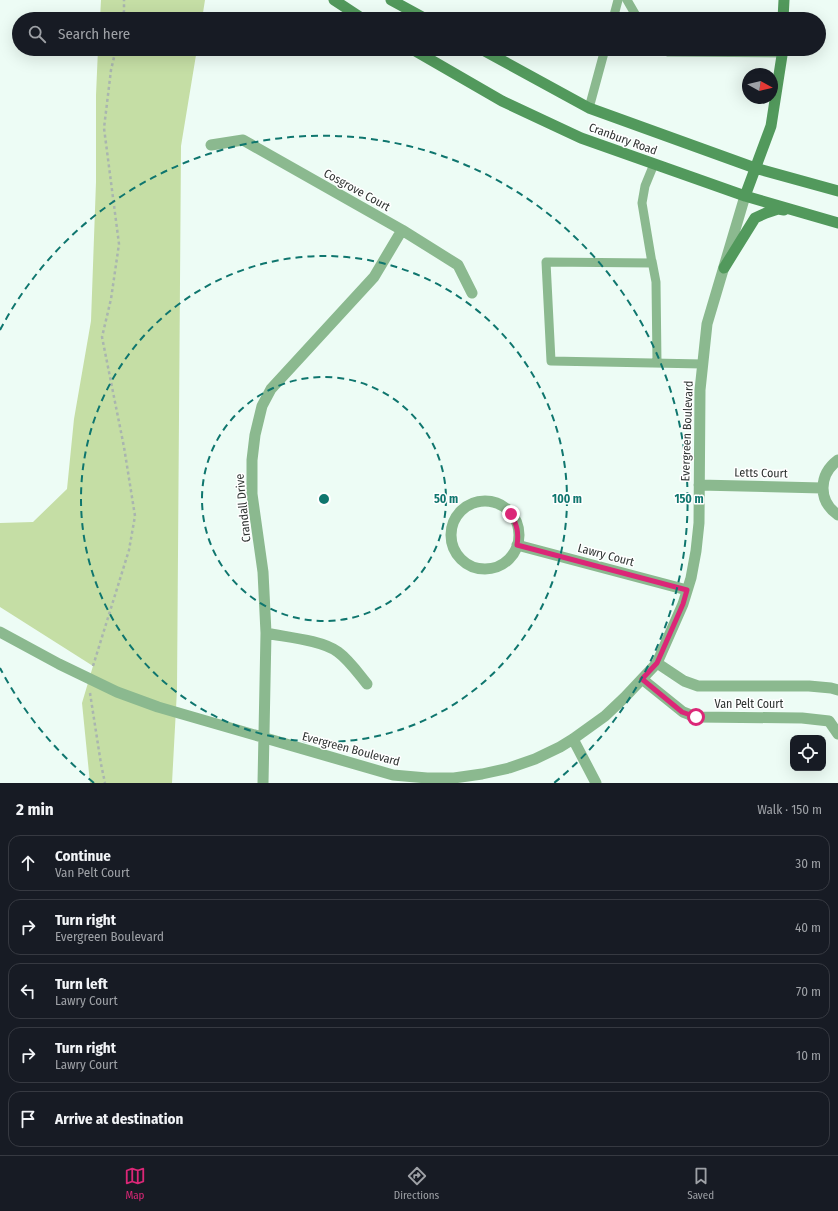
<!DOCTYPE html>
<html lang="en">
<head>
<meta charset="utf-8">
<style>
  body { margin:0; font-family:"Fira Sans Condensed",sans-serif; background:#242831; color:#f1f3f6 }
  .controls { position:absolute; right:12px; bottom:12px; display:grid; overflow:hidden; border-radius:8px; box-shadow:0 4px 16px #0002 }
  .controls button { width:36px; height:36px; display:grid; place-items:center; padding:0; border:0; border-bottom:1px solid #363941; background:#171b24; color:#f1f3f6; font:20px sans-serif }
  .compass { position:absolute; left:742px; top:68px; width:36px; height:36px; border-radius:50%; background:#171b24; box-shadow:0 4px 16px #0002; rotate:98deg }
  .stop { position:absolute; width:12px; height:12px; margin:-9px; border:3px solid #db2777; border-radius:50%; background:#fff }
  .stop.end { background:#db2777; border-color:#fff; box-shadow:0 1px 4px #0008 }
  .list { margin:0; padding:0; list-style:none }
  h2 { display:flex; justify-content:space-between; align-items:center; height:52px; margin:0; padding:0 16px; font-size:17px }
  h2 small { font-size:13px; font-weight:400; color:#9ea1a6 }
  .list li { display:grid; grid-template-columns:26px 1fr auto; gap:12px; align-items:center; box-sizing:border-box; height:56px; margin:0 8px 8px; padding:0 8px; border:1px solid #363941; border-radius:12px }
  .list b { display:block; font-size:15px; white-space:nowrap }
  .list p { margin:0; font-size:13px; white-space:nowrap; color:#9ea1a6 }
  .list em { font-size:13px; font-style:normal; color:#9ea1a6 }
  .icon { flex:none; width:22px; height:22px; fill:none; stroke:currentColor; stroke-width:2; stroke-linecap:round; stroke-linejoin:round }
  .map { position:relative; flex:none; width:838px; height:783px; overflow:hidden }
  .search { position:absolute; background:#171b24; box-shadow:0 4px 16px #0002; left:12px; right:12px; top:12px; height:44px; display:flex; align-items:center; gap:10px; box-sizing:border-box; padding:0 14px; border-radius:22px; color:#9ea1a6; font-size:15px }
  .sheet { height:372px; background:#171b24 }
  nav { display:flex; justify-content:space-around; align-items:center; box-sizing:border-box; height:56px; border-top:1px solid #363941; background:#171b24; font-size:11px; color:#9ea1a6 }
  nav a { display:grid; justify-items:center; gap:2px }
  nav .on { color:#db2777 }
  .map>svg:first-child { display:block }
  .green { fill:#c5dea5 }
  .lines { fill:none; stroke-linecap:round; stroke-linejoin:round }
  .path { stroke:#a9b5af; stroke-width:2.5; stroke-dasharray:3 3; stroke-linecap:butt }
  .service { stroke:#8bb98f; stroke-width:9 }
  .minor { stroke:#8bb98f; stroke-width:11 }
  .secondary { stroke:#52995c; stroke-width:11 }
  .route { stroke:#db2777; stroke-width:5 }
  .ring { fill:none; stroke:#0f766e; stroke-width:2; stroke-dasharray:7 5 }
  .labels { text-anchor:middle; stroke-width:3; stroke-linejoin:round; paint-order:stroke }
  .street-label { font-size:12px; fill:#2f3432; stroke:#fff }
  .centre { fill:#0f766e; stroke:#fff; stroke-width:2 }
  .ring-label { font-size:12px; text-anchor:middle; font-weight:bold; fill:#0f766e; stroke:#fff; stroke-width:3; stroke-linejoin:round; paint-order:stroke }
</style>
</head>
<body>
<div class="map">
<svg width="838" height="783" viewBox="0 0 838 783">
  <rect width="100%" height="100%" fill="#edfcf5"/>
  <path class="green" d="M 101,0 L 205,0 L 202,19 L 100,19 Z
    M 98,49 L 197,49 L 181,146 L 177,690 L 172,783 L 90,783 L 82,703 L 93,666 L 0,607 L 0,523 L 33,522 L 67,489 L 74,419 L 91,321 L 96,182 L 96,95 Z"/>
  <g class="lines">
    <path class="path" d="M 122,19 L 124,11 L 124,0
      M 93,666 L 129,550 L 135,516 L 124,447 L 102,337 L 111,299 L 119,244 L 104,128 L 111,70 L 116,49
      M 90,693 L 101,764 L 105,783"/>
    <path class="service" d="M 627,0 L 638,19
      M 613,19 L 618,0
      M 659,49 L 668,52 L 783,53
      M 589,108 L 605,49
      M 654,164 L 645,186 L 642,203 L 652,263 L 546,262 L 551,361 L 703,364
      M 652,261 L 656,282 L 657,363"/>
    <path class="minor" d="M 211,145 L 243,140 L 402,230 L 458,265 L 472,293
      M 838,460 C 818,475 818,501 838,515
      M 699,485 L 822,488
      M451 535a34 34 0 1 1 68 0a34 34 0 1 1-68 0Z
      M 517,545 L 687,590
      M 0,632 L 59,664 L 117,692 L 158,707 L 393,775 L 427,778 L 454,778 L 482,774 L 509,768 L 535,759 L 560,747 L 573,739 L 605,716 L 625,697 L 657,663 L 683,604 L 691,578 L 696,551 L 699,523 L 700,390 L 707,324 L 745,196
      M 266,633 C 285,637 322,640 338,652 C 349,660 358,673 367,684
      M 657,663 L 684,681 L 698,686 L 809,686 L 831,688 L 838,690
      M 642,679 L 683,712 L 696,717 L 802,718 L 829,721 L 838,734
      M 573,739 L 596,783
      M 263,783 L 266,633 L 263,572 L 252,494 L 252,460 L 255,435 L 262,406 L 271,389 L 374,277 L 402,230"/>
    <path class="secondary" d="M 334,0 L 363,19
      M 391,0 L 426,19
      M 783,19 L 784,0
      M 412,49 L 502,101 L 581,138 L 745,196 L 838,223
      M 481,49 L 589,108 L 755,168 L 838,191
      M 745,196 L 771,126 L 783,49
      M 724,268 L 755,218 L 766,213 L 778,209 L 784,210"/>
  </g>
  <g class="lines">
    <path class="route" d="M 511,514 C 517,525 519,533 517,545 L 687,590 L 683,604 L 657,663 L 642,679 L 682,712 L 696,717"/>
  </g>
  <g class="ring">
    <circle cx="324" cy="499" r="122"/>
    <circle cx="324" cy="499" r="243"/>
    <path d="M94 783A365 365 0 0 1 0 668M0 330A365 365 0 1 1 554 783"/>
  </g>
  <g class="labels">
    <g class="street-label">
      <text transform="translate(623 139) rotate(20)" y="4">Cranbury Road</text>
      <text transform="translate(357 190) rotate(29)" y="4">Cosgrove Court</text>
      <text transform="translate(687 431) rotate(-88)" y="4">Evergreen Boulevard</text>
      <text transform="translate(761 473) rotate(1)" y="4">Letts Court</text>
      <text transform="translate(243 508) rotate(-96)" y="4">Crandall Drive</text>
      <text transform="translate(606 555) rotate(15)" y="4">Lawry Court</text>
      <text x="749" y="708">Van Pelt Court</text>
      <text transform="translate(351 749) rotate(15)" y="4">Evergreen Boulevard</text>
    </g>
  </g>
  <circle cx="324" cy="499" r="6" class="centre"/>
  <g class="ring-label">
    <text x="446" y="503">50 m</text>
    <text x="567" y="503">100 m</text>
    <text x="689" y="503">150 m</text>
  </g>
</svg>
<div class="controls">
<button><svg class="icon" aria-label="locate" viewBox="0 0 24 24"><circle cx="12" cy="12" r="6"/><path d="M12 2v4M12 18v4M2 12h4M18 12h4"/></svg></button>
</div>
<svg class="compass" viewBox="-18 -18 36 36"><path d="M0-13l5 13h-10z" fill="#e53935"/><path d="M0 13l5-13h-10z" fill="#9ea1a6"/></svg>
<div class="stop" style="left:696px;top:717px"></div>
<div class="stop end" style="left:511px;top:514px"></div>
<div class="search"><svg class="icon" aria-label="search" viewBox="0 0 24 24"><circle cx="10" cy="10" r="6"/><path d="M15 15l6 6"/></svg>Search here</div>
</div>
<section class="sheet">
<h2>2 min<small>Walk · 150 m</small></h2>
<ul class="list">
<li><svg class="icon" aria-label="ahead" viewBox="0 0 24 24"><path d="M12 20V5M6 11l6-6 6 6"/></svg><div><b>Continue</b><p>Van Pelt Court</p></div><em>30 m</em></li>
<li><svg class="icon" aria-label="right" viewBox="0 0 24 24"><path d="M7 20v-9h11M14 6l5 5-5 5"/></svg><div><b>Turn right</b><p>Evergreen Boulevard</p></div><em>40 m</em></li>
<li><svg class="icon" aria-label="left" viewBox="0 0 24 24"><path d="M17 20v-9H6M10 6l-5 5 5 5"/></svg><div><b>Turn left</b><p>Lawry Court</p></div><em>70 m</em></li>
<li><svg class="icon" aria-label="right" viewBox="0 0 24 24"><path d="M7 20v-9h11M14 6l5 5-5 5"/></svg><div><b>Turn right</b><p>Lawry Court</p></div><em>10 m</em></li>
<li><svg class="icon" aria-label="arrive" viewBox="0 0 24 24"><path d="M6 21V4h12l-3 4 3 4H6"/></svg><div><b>Arrive at destination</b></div></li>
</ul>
</section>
<nav>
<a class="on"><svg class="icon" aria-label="map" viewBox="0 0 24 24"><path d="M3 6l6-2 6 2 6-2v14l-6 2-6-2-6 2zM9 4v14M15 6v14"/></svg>Map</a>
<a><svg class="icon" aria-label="directions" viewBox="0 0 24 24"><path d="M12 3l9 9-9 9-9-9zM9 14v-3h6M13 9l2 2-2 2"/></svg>Directions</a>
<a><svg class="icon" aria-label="saved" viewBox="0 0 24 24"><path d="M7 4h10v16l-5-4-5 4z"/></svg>Saved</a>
</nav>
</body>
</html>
